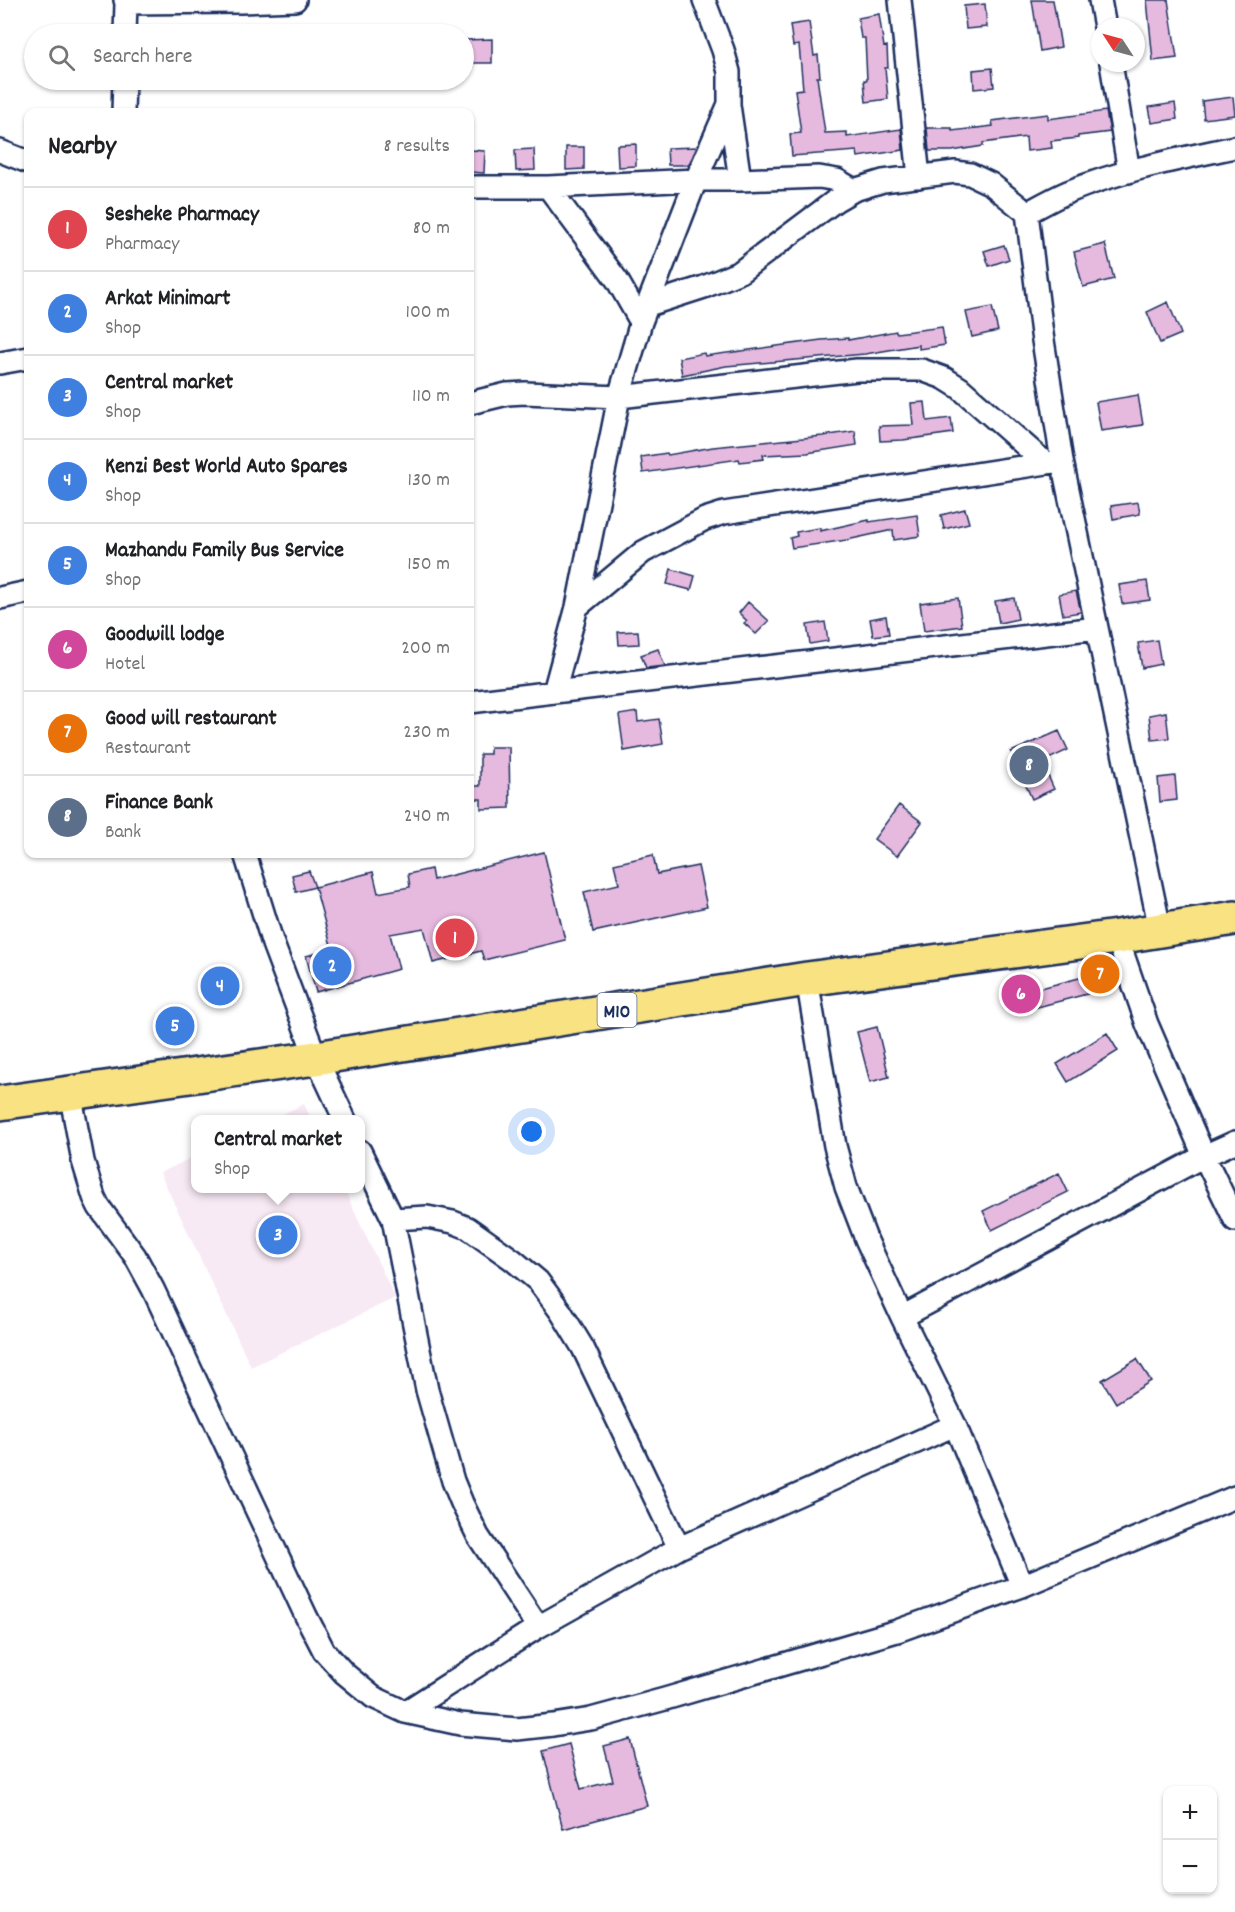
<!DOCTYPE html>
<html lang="en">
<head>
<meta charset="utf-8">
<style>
  body { margin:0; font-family:Dekko,sans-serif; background:#f6f6f6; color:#202124 }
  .controls { position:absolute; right:18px; bottom:18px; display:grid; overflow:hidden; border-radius:12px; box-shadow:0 2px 4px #0004 }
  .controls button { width:54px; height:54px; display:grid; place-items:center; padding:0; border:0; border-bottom:2px solid #e0e0e0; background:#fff; color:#202124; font:30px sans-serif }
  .compass { position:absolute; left:1091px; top:18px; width:54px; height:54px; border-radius:50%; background:#fff; box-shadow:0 2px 4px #0004; rotate:306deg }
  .you { position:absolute; left:532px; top:1132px; width:21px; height:21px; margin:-15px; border:4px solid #fff; border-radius:50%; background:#1a73e8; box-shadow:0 0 0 9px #1a73e833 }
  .badge { display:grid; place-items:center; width:39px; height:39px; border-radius:50%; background:#1a73e8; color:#fff; font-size:20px; font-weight:700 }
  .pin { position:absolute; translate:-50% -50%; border:3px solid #fff; box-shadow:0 2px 6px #0006 }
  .popup { position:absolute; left:191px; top:1115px; width:174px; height:78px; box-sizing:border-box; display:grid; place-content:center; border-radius:12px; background:#fff; filter:drop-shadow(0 2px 4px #0005); font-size:20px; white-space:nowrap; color:#757577 }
  .popup b { font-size:22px; color:#202124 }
  .popup::after { content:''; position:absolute; left:50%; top:100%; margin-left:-12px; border:12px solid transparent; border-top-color:#fff }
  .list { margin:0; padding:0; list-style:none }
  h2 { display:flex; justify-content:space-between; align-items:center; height:78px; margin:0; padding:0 24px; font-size:26px }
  h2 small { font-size:20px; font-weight:400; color:#757577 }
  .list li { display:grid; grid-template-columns:39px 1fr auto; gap:18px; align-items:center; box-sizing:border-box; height:84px; padding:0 24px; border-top:2px solid #e0e0e0 }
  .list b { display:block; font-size:22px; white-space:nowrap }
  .list p { margin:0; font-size:20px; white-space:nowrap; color:#757577 }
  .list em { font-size:20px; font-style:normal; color:#757577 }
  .icon { flex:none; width:33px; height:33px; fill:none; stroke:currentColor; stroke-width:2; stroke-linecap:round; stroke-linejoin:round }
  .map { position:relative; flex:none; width:1235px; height:1912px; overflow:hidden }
  .search { position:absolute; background:#fff; box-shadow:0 2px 4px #0004; left:24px; top:24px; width:450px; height:66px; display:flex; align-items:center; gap:15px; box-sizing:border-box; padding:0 21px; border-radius:33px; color:#757577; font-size:22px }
  .panel { position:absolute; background:#fff; box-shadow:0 2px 4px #0004; left:24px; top:108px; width:450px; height:750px; border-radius:12px }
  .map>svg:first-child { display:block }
  .built { fill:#f8eaf5 }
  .building { fill:#e6b9de; stroke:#1b2f5e; stroke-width:1.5 }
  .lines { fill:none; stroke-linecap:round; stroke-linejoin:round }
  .street-casing { stroke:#1b2f5e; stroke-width:26 }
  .primary-casing { stroke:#1b2f5e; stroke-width:38 }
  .street { stroke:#fff; stroke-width:21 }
  .primary { stroke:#f8e281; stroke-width:33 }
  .labels { text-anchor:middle; stroke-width:4.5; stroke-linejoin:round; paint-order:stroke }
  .shield { fill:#fff; stroke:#5f6d8e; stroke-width:1.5 }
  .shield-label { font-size:20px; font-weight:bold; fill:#1b2f5e }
</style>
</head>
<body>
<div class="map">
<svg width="1235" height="1912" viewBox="0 0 1235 1912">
  <rect width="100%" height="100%" fill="#fff"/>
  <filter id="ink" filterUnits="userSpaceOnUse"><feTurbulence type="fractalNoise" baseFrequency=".0167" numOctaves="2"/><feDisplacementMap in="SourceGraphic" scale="12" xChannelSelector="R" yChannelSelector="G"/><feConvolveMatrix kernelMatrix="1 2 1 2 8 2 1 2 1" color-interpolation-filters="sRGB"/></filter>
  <g filter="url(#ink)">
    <path class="built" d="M 304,1104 L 311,1119 L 272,1119 Z
      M 195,1156 L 196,1188 L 344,1189 L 395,1298 L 251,1367 L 160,1173 Z"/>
    <path class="building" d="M 1032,0 L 1053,0 L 1061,47 L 1040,51 Z
      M 1147,0 L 1168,0 L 1177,58 L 1153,61 Z
      M 985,4 L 987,27 L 966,29 L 964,6 Z
      M 879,14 L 884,47 L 887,46 L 888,68 L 885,68 L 888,99 L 866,102 L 864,80 L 867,80 L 865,38 L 861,38 L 858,18 Z
      M 809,22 L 814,56 L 818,55 L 820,77 L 817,77 L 825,133 L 847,132 L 847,137 L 901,129 L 903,150 L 858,157 L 857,151 L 792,156 L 790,134 L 801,133 L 795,90 L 803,89 L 799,45 L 793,46 L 790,25 Z
      M 492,39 L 492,63 L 466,63 L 466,40 Z
      M 992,68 L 994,87 L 974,89 L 973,70 Z
      M 1233,97 L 1235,115 L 1204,119 L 1202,101 Z
      M 1175,103 L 1177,119 L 1152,123 L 1149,107 Z
      M 1106,111 L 1110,132 L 1078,136 L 1078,138 L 1051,141 L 1052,148 L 1027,151 L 1026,137 L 983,143 L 983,146 L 952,151 L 929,151 L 927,128 L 952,128 L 952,131 L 993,126 L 992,121 L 1023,117 L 1048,114 L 1048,119 Z
      M 636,144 L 636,166 L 618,167 L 617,145 Z
      M 566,147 L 584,147 L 584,169 L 566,170 Z
      M 697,147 L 689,165 L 668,165 L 667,148 Z
      M 534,149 L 535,170 L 516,171 L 515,150 Z
      M 470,150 L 485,151 L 484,173 L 470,172 Z
      M 1105,244 L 1114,279 L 1083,287 L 1074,252 Z
      M 1004,245 L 1009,259 L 989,266 L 984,251 Z
      M 1168,302 L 1181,334 L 1160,343 L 1147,312 Z
      M 992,307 L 998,331 L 972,337 L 966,312 Z
      M 942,327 L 945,345 L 919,349 L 919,345 L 865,354 L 726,366 L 682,375 L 679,358 L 704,353 L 705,356 L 821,340 L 848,338 L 848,340 L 896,331 L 897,333 Z
      M 1138,395 L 1143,425 L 1101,431 L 1096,402 Z
      M 925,402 L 927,421 L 951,418 L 953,433 L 903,440 L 880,441 L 879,426 L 913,425 L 911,403 Z
      M 855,431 L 857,445 L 807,453 L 763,455 L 764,459 L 740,462 L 739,459 L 643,473 L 641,457 L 667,453 L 668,455 L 713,447 L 823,436 Z
      M 1138,502 L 1140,514 L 1113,519 L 1111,506 Z
      M 965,509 L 969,523 L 944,529 L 941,515 Z
      M 917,515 L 920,536 L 894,540 L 893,530 L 847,540 L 792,548 L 790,538 L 797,536 L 796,532 L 820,528 L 820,531 L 869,520 L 869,522 Z
      M 671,569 L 695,576 L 691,590 L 667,584 Z
      M 1147,581 L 1150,600 L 1122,604 L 1119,585 Z
      M 1076,591 L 1081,612 L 1063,615 L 1059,594 Z
      M 958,598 L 962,626 L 924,631 L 920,603 Z
      M 1014,598 L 1018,619 L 999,623 L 995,601 Z
      M 748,602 L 769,621 L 756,634 L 744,623 L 747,621 L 739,613 Z
      M 886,616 L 889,634 L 873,636 L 870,619 Z
      M 825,622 L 828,641 L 810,644 L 807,625 Z
      M 638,631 L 639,644 L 619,645 L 618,632 Z
      M 1157,640 L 1161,664 L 1142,668 L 1138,643 Z
      M 658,649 L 665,666 L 646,668 L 641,655 Z
      M 637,712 L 638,722 L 659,719 L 663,744 L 624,751 L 619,715 Z
      M 1166,712 L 1169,738 L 1152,740 L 1149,715 Z
      M 1059,731 L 1068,750 L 1042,762 L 1054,789 L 1032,799 L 1011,752 Z
      M 490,747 L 509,747 L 510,808 L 481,809 L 481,799 L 471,799 L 471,786 L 480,786 L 480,754 L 490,754 Z
      M 1175,776 L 1177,800 L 1160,802 L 1158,778 Z
      M 899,805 L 922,822 L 897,856 L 874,839 Z
      M 544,852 L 565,940 L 484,960 L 481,951 L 433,963 L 424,928 L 390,934 L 399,969 L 316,992 L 306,956 L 332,949 L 315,887 L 373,872 L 378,893 L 410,887 L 408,874 L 431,869 L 433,880 Z
      M 653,855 L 657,874 L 698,866 L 707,907 L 593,932 L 584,892 L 619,884 L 614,864 Z
      M 309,871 L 315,887 L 296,892 L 292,875 Z
      M 1106,971 L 1110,988 L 1022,1011 L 1018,994 Z
      M 877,1027 L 889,1077 L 870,1082 L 857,1032 Z
      M 1107,1033 L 1118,1051 L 1068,1082 L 1057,1064 Z
      M 1059,1173 L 1068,1192 L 992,1230 L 983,1211 Z
      M 1137,1359 L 1151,1381 L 1116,1403 L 1102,1380 Z
      M 630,1739 L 647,1806 L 563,1829 L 543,1751 L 569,1744 L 581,1789 L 613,1781 L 604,1746 Z"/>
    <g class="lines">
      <defs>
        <path id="street" d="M 125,0 L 126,3 L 241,2 L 295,0
          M 704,0 L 723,50 L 729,72 L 729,104 L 696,180 L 641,322 L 619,397 L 577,607 L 554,692 L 1097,628 L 1160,929
          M 900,0 L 919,177
          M 1100,0 L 1105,27
          M 125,34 L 126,3
          M 1111,63 L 1129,172
          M 729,105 L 740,180
          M 123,112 L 124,80
          M 0,151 L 28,162
          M 470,187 L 548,187 L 617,280 L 641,322
          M 548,187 L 696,180 L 740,180 L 819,177 L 837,180 L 854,190
          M 648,305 L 704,287 L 740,272 L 835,201 L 854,190 L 883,181 L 955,172 L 970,174 L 991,184 L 1027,213
          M 0,363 L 28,358
          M 470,403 L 507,394 L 525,393 L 619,397 L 857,370 L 922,370 L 944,378 L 960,388 L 1044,462
          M 0,598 L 28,592
          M 577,607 L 643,552 L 705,519 L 724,513 L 1053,462
          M 1097,628 L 1062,461 L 1042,334 L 1027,213 C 1040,206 1054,198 1068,192 C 1121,170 1179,159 1235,147
          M 470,702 L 554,692
          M 245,854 L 273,944 L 316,1058 L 345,1120
          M 1117,937 L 1147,1024 L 1204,1156 L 1235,1220
          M 807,979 L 835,1146 L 846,1187 L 866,1239 L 902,1317 L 955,1425 L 1022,1586
          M 70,1092 L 83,1161 L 94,1197 L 99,1207 L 135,1256 L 153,1289 L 306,1616 L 324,1651 L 344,1673 L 373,1697 L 405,1712 L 460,1724 L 517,1729 L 553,1725 L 591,1719 L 665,1699 L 897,1631 L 1022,1586 L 1235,1497
          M 360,1151 L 393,1219 L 427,1390 L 453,1481 L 462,1503 L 478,1536 L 538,1627
          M 393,1219 L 427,1217 L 453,1222 L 468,1228 L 513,1260 L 538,1281 L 561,1312 L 583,1348 L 679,1548
          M 902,1317 L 1204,1156 L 1235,1142
          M 405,1712 L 538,1627 L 679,1548 L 955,1425"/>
        <path id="primary" d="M 0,1103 L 316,1058 L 807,979 L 1117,937 L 1235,918"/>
      </defs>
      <use href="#street" class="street-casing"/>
      <use href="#primary" class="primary-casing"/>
      <use href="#street" class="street"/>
      <use href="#primary" class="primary"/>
    </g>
  </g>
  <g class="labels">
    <rect class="shield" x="597.5" y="993" width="39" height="34" rx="4.5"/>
    <g class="shield-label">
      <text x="617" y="1017">M10</text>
    </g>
  </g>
</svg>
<div class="controls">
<button>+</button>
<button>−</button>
</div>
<svg class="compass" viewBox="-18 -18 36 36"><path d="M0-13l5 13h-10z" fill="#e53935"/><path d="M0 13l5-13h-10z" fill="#757577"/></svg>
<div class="you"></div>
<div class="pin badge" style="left:455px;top:938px;background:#e0444e">1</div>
<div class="pin badge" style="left:332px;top:966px;background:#3f7fe0">2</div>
<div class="pin badge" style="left:278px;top:1235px;background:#3f7fe0">3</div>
<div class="popup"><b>Central market</b>Shop</div>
<div class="pin badge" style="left:220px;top:986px;background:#3f7fe0">4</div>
<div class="pin badge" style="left:175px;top:1026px;background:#3f7fe0">5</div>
<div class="pin badge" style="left:1021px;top:994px;background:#d1479c">6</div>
<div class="pin badge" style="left:1100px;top:974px;background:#e8710a">7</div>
<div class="pin badge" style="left:1029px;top:765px;background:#5c6f8a">8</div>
<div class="search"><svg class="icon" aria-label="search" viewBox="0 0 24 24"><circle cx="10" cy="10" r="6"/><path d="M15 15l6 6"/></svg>Search here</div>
<section class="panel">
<h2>Nearby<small>8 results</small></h2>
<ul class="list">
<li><span class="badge" style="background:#e0444e">1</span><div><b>Sesheke Pharmacy</b><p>Pharmacy</p></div><em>80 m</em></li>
<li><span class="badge" style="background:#3f7fe0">2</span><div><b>Arkat Minimart</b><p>Shop</p></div><em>100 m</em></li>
<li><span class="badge" style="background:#3f7fe0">3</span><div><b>Central market</b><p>Shop</p></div><em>110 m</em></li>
<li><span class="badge" style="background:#3f7fe0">4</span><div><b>Kenzi Best World Auto Spares</b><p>Shop</p></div><em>130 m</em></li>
<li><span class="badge" style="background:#3f7fe0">5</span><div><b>Mazhandu Family Bus Service</b><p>Shop</p></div><em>150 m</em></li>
<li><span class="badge" style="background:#d1479c">6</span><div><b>Goodwill lodge</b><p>Hotel</p></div><em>200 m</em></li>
<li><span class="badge" style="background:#e8710a">7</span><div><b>Good will restaurant</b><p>Restaurant</p></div><em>230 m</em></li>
<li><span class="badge" style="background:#5c6f8a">8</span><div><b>Finance Bank</b><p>Bank</p></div><em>240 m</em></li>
</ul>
</section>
</div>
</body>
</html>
